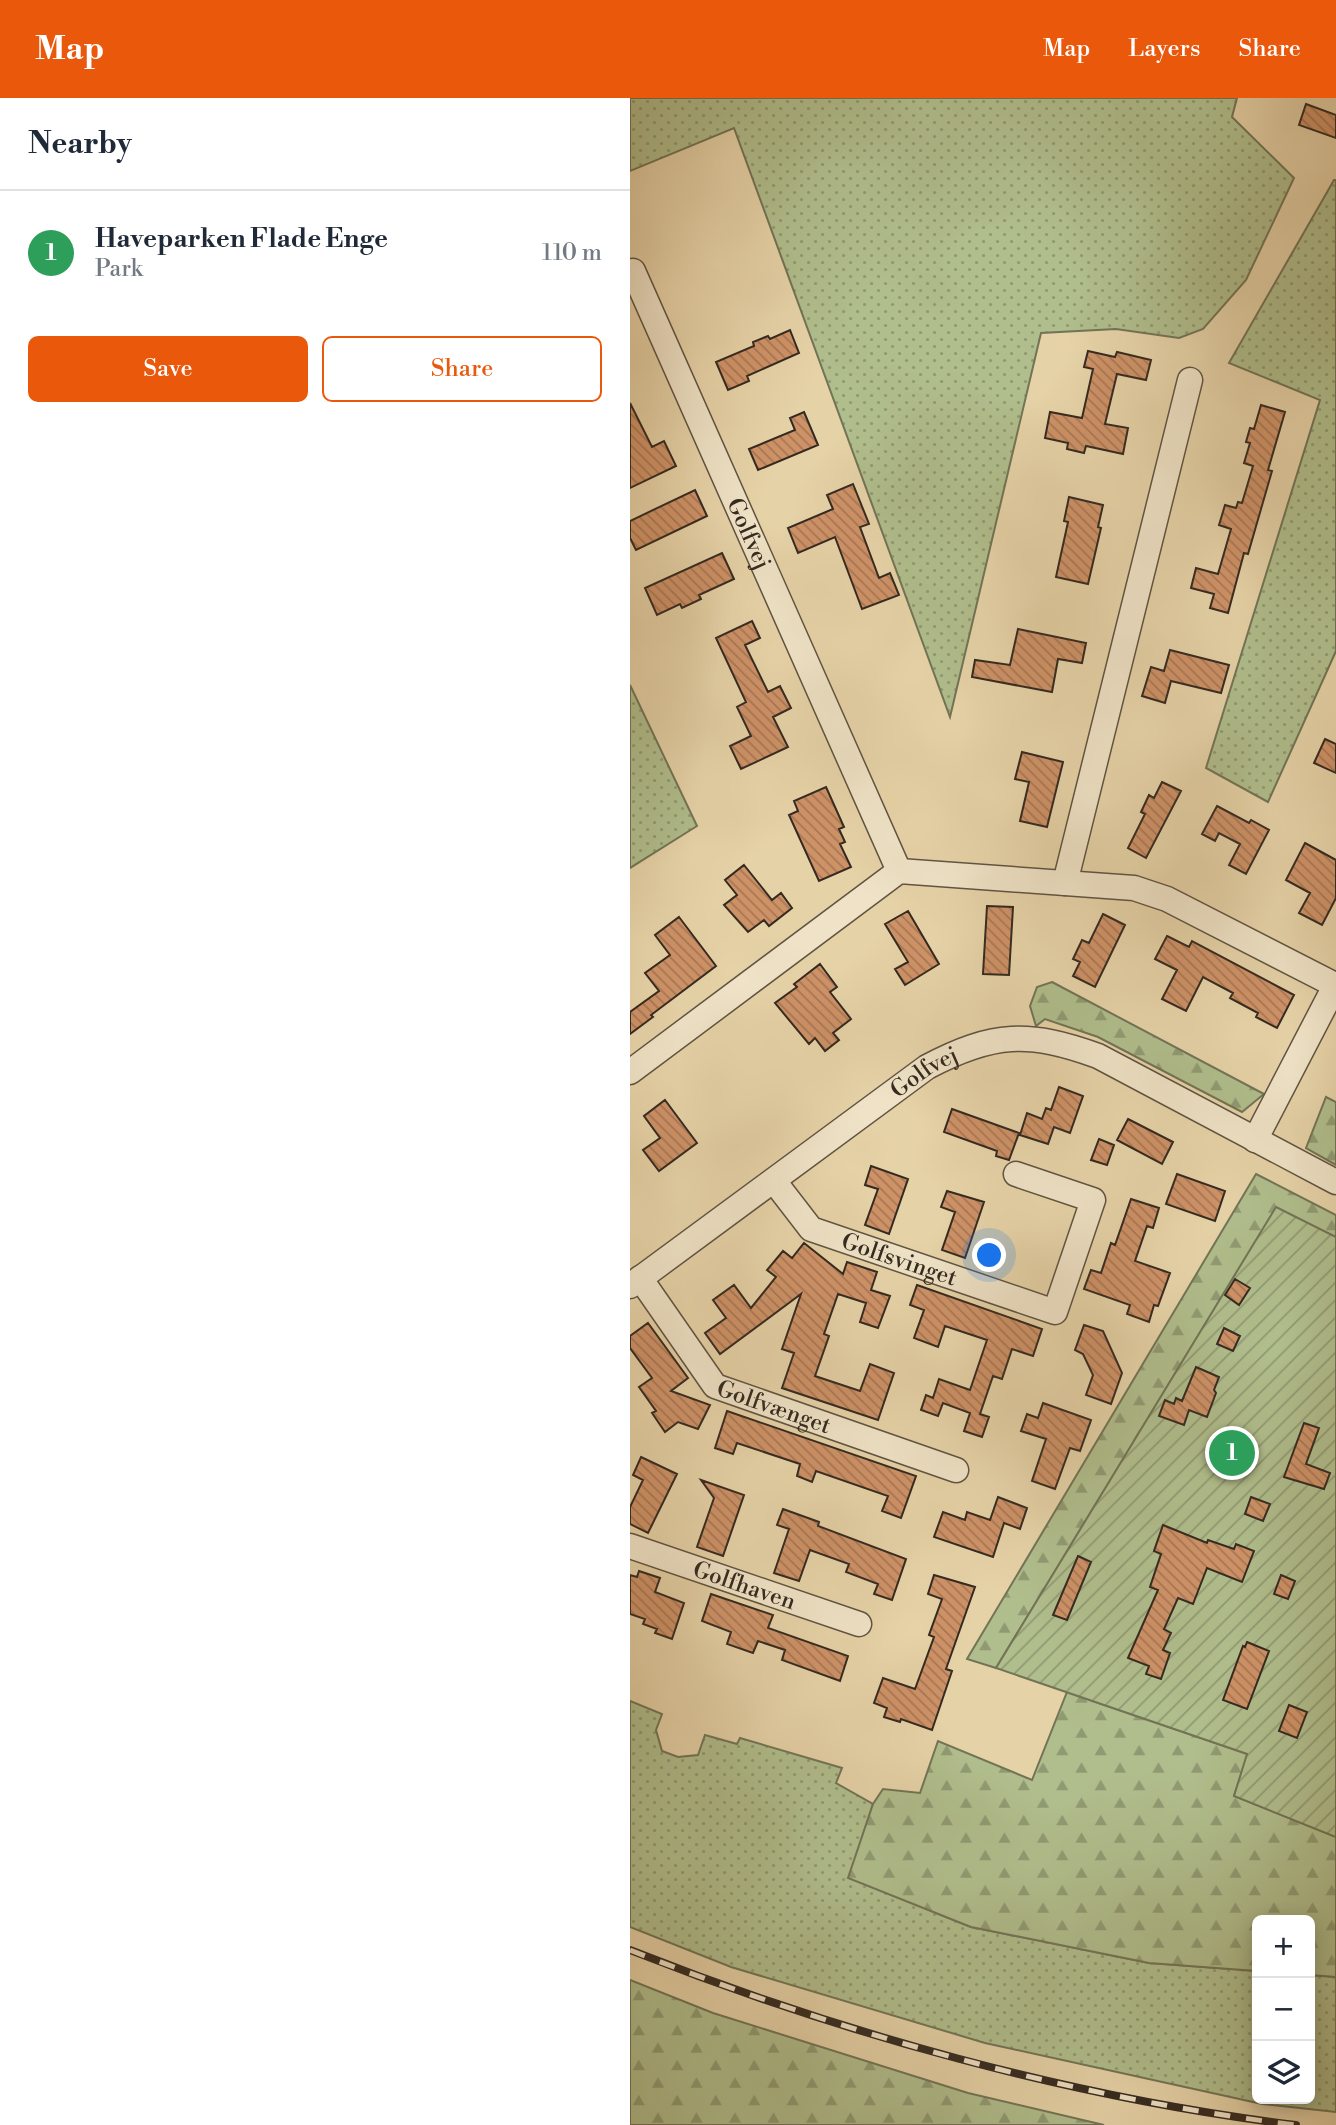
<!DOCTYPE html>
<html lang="en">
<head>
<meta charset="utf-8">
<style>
  body { margin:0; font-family:"Libre Bodoni",serif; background:#f2f2f3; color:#1f2937 }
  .controls { position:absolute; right:21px; bottom:21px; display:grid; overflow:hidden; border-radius:10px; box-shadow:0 4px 18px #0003 }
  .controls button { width:63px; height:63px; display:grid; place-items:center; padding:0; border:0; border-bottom:2px solid #e0e1e3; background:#fff; color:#1f2937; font:35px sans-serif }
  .you { position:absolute; left:360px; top:1158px; width:24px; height:24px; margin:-18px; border:5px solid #fff; border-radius:50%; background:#1a73e8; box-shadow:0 0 0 10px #1a73e833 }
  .badge { display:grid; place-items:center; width:46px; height:46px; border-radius:50%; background:#ea580c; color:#fff; font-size:23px; font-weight:700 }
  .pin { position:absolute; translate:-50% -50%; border:4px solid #fff; box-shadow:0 2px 7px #0006 }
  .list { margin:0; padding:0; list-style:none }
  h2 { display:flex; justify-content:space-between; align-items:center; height:91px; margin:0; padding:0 28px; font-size:30px }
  h2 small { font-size:23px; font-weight:400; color:#747a83 }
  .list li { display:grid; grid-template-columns:46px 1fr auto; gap:21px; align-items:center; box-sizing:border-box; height:126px; padding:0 28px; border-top:2px solid #e0e1e3 }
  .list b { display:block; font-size:26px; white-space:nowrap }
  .list p { margin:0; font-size:23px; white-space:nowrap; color:#747a83 }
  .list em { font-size:23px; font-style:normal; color:#747a83 }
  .actions { display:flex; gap:14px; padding:21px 28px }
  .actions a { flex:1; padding:16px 0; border:2px solid #ea580c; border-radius:10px; text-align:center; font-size:24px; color:#ea580c }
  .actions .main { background:#ea580c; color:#fff }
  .icon { flex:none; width:38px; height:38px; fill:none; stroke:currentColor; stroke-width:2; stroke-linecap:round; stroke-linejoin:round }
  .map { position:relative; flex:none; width:706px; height:2027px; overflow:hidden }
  header { display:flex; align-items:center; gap:42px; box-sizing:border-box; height:98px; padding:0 35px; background:#ea580c; color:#fff }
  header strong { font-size:33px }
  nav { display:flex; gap:38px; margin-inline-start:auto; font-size:24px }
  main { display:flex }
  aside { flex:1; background:#fff }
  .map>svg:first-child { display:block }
  .grass { fill:url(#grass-dots); stroke:#727456; stroke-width:2 }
  .forest { fill:url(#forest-firs); stroke:#727456; stroke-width:2 }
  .garden { fill:url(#garden-furrows); stroke:#727456; stroke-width:2 }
  .building { fill:url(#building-back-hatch); stroke:#342a21; stroke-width:2 }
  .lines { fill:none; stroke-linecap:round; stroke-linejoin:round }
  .minor-casing { stroke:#605442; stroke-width:27 }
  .minor { stroke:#efe2c6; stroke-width:24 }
  .rail-casing { stroke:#342a21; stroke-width:8 }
  .rail { stroke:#efe2c6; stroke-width:5; stroke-dasharray:16; stroke-linecap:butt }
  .labels { text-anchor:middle; stroke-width:6; stroke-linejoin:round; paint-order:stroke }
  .street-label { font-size:23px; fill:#342a21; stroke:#efe2c6 }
</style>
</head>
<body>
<header>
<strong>Map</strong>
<nav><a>Map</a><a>Layers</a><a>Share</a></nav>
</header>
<main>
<aside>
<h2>Nearby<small></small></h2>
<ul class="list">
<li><span class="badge" style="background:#2e9e5b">1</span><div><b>Haveparken Flade Enge</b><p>Park</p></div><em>110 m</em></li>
</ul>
<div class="actions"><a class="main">Save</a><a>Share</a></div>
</aside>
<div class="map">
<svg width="706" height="2027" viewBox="0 0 706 2027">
  <defs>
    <pattern id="grass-dots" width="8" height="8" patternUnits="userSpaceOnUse" patternTransform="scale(1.75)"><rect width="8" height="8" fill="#b0bd8c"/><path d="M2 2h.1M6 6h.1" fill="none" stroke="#909a72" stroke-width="1.8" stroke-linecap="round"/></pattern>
    <pattern id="forest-firs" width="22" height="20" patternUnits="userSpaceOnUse" patternTransform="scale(1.75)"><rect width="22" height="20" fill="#b0bd8c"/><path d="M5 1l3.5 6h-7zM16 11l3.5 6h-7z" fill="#909a72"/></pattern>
    <pattern id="garden-furrows" width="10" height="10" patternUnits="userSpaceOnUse" patternTransform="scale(1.75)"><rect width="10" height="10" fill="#b0bd8c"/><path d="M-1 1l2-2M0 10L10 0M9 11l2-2" fill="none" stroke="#909a72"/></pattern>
    <pattern id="building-back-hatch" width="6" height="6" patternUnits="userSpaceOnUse" patternTransform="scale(1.75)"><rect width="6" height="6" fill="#ce9267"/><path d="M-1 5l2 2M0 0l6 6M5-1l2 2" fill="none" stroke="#a87754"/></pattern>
  </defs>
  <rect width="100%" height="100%" fill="#e6d2a7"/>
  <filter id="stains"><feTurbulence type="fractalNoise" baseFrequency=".00286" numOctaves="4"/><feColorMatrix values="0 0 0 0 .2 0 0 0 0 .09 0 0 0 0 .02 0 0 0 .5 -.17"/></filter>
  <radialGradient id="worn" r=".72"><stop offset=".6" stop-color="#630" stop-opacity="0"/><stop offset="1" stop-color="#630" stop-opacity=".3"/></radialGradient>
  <path class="grass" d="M 0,0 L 607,0 L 602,19 L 664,80 L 616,182 L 573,231 L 549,240 L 486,231 L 411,235 L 320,619 L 104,30 L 0,73 Z
    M 704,82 L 706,82 L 706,553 L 638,704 L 576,670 L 690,302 L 599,265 Z
    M 0,587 L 67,728 L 0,770 Z
    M 0,1603 L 32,1616 L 26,1632 L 32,1653 L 48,1659 L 68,1657 L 75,1637 L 107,1646 L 110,1640 L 212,1670 L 206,1685 L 243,1706 L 219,1780 L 341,1829 L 519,1865 L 627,1873 L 627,2001 L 680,2001 L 680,1877 L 706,1879 L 706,2014 L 632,2006 L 355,1945 L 101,1869 L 0,1829 Z"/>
  <path class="forest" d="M 422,884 L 634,996 L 612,1014 L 468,939 L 415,921 L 406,928 L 400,908 L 407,889 Z
    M 696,999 L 706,1004 L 706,1067 L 676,1050 Z
    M 626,1076 L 706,1117 L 706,1139 L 646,1110 L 366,1570 L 337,1561 Z
    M 437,1594 L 618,1656 L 604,1698 L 706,1739 L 706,1879 L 680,1877 L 680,1822 L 627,1822 L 627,1873 L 519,1865 L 341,1829 L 218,1780 L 243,1706 L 253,1691 L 290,1695 L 308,1643 L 402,1682 Z
    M 0,1882 L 83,1915 L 338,1995 L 474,2027 L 0,2027 Z"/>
  <path class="garden" d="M 646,1109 L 706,1139 L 706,1739 L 604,1698 L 617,1656 L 366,1570 Z"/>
  <path class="building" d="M 676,6 L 706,17 L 706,40 L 669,27 Z
    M 160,232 L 169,255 L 117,278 L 119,283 L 98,292 L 86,264 L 124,248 L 123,244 L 138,238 L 140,241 Z
    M 458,253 L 485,259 L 487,254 L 521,262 L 516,282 L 487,276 L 475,326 L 498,330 L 493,356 L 456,348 L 454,355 L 437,351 L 438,345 L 415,340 L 420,314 L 452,320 L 463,271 L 454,269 Z
    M 0,305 L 22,349 L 34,343 L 46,368 L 0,390 Z
    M 631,307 L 655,314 L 638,372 L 642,373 L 618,456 L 614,455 L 598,515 L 580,510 L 584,496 L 561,490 L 566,470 L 588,476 L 601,431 L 589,427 L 595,407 L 606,410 L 608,404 L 612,405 L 623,368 L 614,365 L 620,345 L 616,344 L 620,330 L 624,331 Z
    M 174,314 L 188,347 L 128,372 L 119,351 L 165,332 L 160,320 Z
    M 223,386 L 239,426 L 230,429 L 249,480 L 260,475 L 269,497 L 232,511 L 205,439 L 168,455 L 158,430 L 203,411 L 197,397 Z
    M 65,392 L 77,418 L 6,452 L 0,440 L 0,423 Z
    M 439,399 L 473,407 L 468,429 L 471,430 L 458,486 L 426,479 L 438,424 L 434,423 Z
    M 92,455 L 104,481 L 69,497 L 71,501 L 52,510 L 50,506 L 27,517 L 15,490 Z
    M 122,523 L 130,540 L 115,547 L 138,594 L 150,588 L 161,610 L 143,619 L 158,649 L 111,671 L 100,648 L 121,638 L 107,609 L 116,604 L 86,540 Z
    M 388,531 L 456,545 L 452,565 L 428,561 L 422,594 L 342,579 L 345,562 L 380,567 Z
    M 540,552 L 599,567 L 591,595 L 541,583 L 535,605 L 512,598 L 521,569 L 534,573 Z
    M 695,641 L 706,646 L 706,675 L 684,665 Z
    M 392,654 L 433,664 L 417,729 L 390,723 L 399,684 L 385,681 Z
    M 532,684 L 551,693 L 516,760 L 498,750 L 515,716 L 511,714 L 519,697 L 524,700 Z
    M 196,689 L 214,729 L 209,731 L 215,744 L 210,746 L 221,769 L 189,783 L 159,717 L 168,713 L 164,703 Z
    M 587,708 L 619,725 L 621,722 L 639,732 L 616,776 L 599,767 L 610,746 L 589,735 L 585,743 L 572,736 Z
    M 675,745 L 706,762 L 706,800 L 692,827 L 669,815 L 680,795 L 656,782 Z
    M 114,767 L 142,802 L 151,795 L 162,810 L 139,828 L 134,822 L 118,834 L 94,807 L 107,797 L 95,782 Z
    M 357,808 L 383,809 L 379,877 L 353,876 Z
    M 278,813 L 309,866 L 275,887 L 265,871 L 278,864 L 255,826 Z
    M 473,816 L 495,827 L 465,889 L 443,878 L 450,864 L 443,861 L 452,842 L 459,845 Z
    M 49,819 L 86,868 L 21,917 L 23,919 L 0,936 L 0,914 L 29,893 L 15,875 L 40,857 L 25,837 Z
    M 537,838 L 559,849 L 562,843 L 664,897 L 647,930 L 626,919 L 628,915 L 600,900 L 603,895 L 573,879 L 556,913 L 532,901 L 547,872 L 525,861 Z
    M 190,866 L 207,889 L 200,894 L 221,921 L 203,935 L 209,942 L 195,953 L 185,940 L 179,946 L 145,905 L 167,889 L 164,886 Z
    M 429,989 L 453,998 L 440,1035 L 424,1029 L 418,1046 L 390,1037 L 397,1015 L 412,1021 L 416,1010 L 421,1012 Z
    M 35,1002 L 67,1045 L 29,1073 L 13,1052 L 30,1040 L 14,1018 Z
    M 322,1011 L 389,1035 L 379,1062 L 366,1058 L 367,1053 L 314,1034 Z
    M 498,1021 L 543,1044 L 532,1066 L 487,1042 Z
    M 469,1041 L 484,1047 L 477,1067 L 461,1062 Z
    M 241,1068 L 278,1081 L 259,1136 L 235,1127 L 248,1091 L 235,1087 Z
    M 547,1076 L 595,1093 L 585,1123 L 536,1106 Z
    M 317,1093 L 354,1104 L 335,1160 L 312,1152 L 325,1114 L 311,1109 Z
    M 501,1101 L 529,1110 L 523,1130 L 517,1128 L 505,1163 L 540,1175 L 528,1208 L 524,1207 L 519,1224 L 497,1216 L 500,1207 L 454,1191 L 461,1172 L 471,1175 L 481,1145 L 485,1147 Z
    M 174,1145 L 213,1176 L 217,1164 L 247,1174 L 241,1192 L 260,1198 L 248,1230 L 230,1224 L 236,1205 L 208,1196 L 194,1236 L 199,1238 L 185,1278 L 230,1293 L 240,1266 L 264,1275 L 248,1322 L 152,1290 L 164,1255 L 152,1251 L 171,1196 L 90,1256 L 75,1235 L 96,1220 L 83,1202 L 104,1187 L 121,1210 L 146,1179 L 137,1172 L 153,1153 L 162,1160 Z
    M 605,1181 L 620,1190 L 609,1207 L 595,1197 Z
    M 287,1187 L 412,1231 L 403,1258 L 382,1251 L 372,1281 L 363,1278 L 350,1316 L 359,1319 L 352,1339 L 334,1333 L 340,1315 L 313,1305 L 308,1318 L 291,1312 L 296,1297 L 303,1300 L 309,1281 L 340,1292 L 357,1242 L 315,1228 L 308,1249 L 284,1240 L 294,1212 L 280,1207 Z
    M 18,1225 L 58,1280 L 41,1293 L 80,1307 L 68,1331 L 48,1324 L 35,1334 L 22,1315 L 26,1313 L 9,1289 L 22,1280 L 0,1250 L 0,1238 Z
    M 454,1227 L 473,1233 L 492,1275 L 481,1306 L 456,1297 L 463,1277 L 453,1256 L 445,1252 Z
    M 594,1230 L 610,1238 L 603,1253 L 587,1246 Z
    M 566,1269 L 589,1279 L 584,1292 L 586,1295 L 577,1319 L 559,1312 L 554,1327 L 529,1318 L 535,1302 L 544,1306 L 546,1300 L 552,1303 Z
    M 413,1305 L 461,1322 L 450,1353 L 440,1350 L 425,1391 L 402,1383 L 416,1341 L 391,1333 L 397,1316 L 408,1320 Z
    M 97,1313 L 286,1378 L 271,1420 L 252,1413 L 258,1398 L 186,1373 L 182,1384 L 167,1378 L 170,1366 L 107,1345 L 103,1356 L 85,1350 Z
    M 674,1325 L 689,1330 L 676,1366 L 700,1375 L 694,1391 L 654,1379 Z
    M 11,1359 L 47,1376 L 18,1435 L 0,1426 L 0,1409 L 13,1382 L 3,1377 Z
    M 71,1382 L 114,1397 L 93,1458 L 67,1449 L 84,1400 Z
    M 368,1399 L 397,1410 L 390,1431 L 374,1425 L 363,1459 L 304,1439 L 313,1414 L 335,1422 L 337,1414 L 360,1422 Z
    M 621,1399 L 640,1406 L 633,1423 L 615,1416 Z
    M 153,1411 L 189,1424 L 188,1428 L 276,1461 L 262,1502 L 244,1496 L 248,1486 L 216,1474 L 219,1466 L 180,1452 L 169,1483 L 144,1475 L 159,1431 L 147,1427 Z
    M 533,1427 L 577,1445 L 578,1442 L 604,1451 L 606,1446 L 624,1453 L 612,1484 L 577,1470 L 563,1506 L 548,1500 L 534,1531 L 541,1535 L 533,1552 L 540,1555 L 531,1581 L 516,1576 L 519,1568 L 498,1560 L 528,1492 L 520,1489 L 531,1456 L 524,1453 Z
    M 448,1458 L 461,1464 L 437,1522 L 423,1517 Z
    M 9,1473 L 30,1480 L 25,1494 L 54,1505 L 42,1541 L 25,1535 L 27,1531 L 13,1526 L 15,1521 L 0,1516 L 0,1477 L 7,1479 Z
    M 304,1477 L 345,1489 L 316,1571 L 322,1573 L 302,1632 L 271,1621 L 270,1624 L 254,1619 L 257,1610 L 244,1605 L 253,1580 L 285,1591 L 304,1539 L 299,1537 L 312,1501 L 298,1496 Z
    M 651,1477 L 665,1483 L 658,1501 L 644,1496 Z
    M 81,1496 L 143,1517 L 138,1530 L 218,1558 L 210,1583 L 152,1562 L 155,1552 L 128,1543 L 123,1555 L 97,1546 L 101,1534 L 72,1523 Z
    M 617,1544 L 639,1553 L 617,1611 L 593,1602 L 613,1548 L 615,1549 Z
    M 659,1607 L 677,1614 L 667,1640 L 649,1633 Z"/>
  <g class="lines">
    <defs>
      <g id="minor">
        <path id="s1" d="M 3,173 L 269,773"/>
        <path d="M 435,785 L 560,282"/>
        <path d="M 0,974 L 269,773 L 504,790 L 537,801 L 705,887"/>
        <path d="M 625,1042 L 706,886"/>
        <path id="s2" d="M 144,1083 L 181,1131 L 425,1214 L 463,1102 L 386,1076"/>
        <path id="s3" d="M 10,1180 L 85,1288 L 326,1372"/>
        <path id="s4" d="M 0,1188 L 297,969 C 363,934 399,933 468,958 L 706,1084"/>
        <path id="s5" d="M 0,1448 L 229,1526"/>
      </g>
    </defs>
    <use href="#minor" class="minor-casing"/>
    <use href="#minor" class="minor"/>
    <defs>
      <path id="rail" d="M 0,1852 C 210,1935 442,2000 666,2027"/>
    </defs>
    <use href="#rail" class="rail-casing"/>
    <use href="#rail" class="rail"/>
  </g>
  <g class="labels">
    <g class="street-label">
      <text dy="8" stroke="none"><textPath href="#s1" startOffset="287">Golfvej</textPath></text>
      <text dy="8" stroke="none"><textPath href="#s4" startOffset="364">Golfvej</textPath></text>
      <text dy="8" stroke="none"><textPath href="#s2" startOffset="154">Golfsvinget</textPath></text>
      <text dy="8" stroke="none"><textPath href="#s3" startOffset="194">Golfvænget</textPath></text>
      <text dy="8" stroke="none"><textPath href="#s5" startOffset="121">Golfhaven</textPath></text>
    </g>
  </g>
  <rect width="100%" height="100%" filter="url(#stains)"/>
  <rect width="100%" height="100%" fill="url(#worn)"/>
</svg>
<div class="controls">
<button>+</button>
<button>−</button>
<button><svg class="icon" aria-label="layers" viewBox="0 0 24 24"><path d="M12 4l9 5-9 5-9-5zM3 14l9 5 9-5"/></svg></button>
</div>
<div class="you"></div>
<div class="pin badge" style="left:602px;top:1355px;background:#2e9e5b">1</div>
</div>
</main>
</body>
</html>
